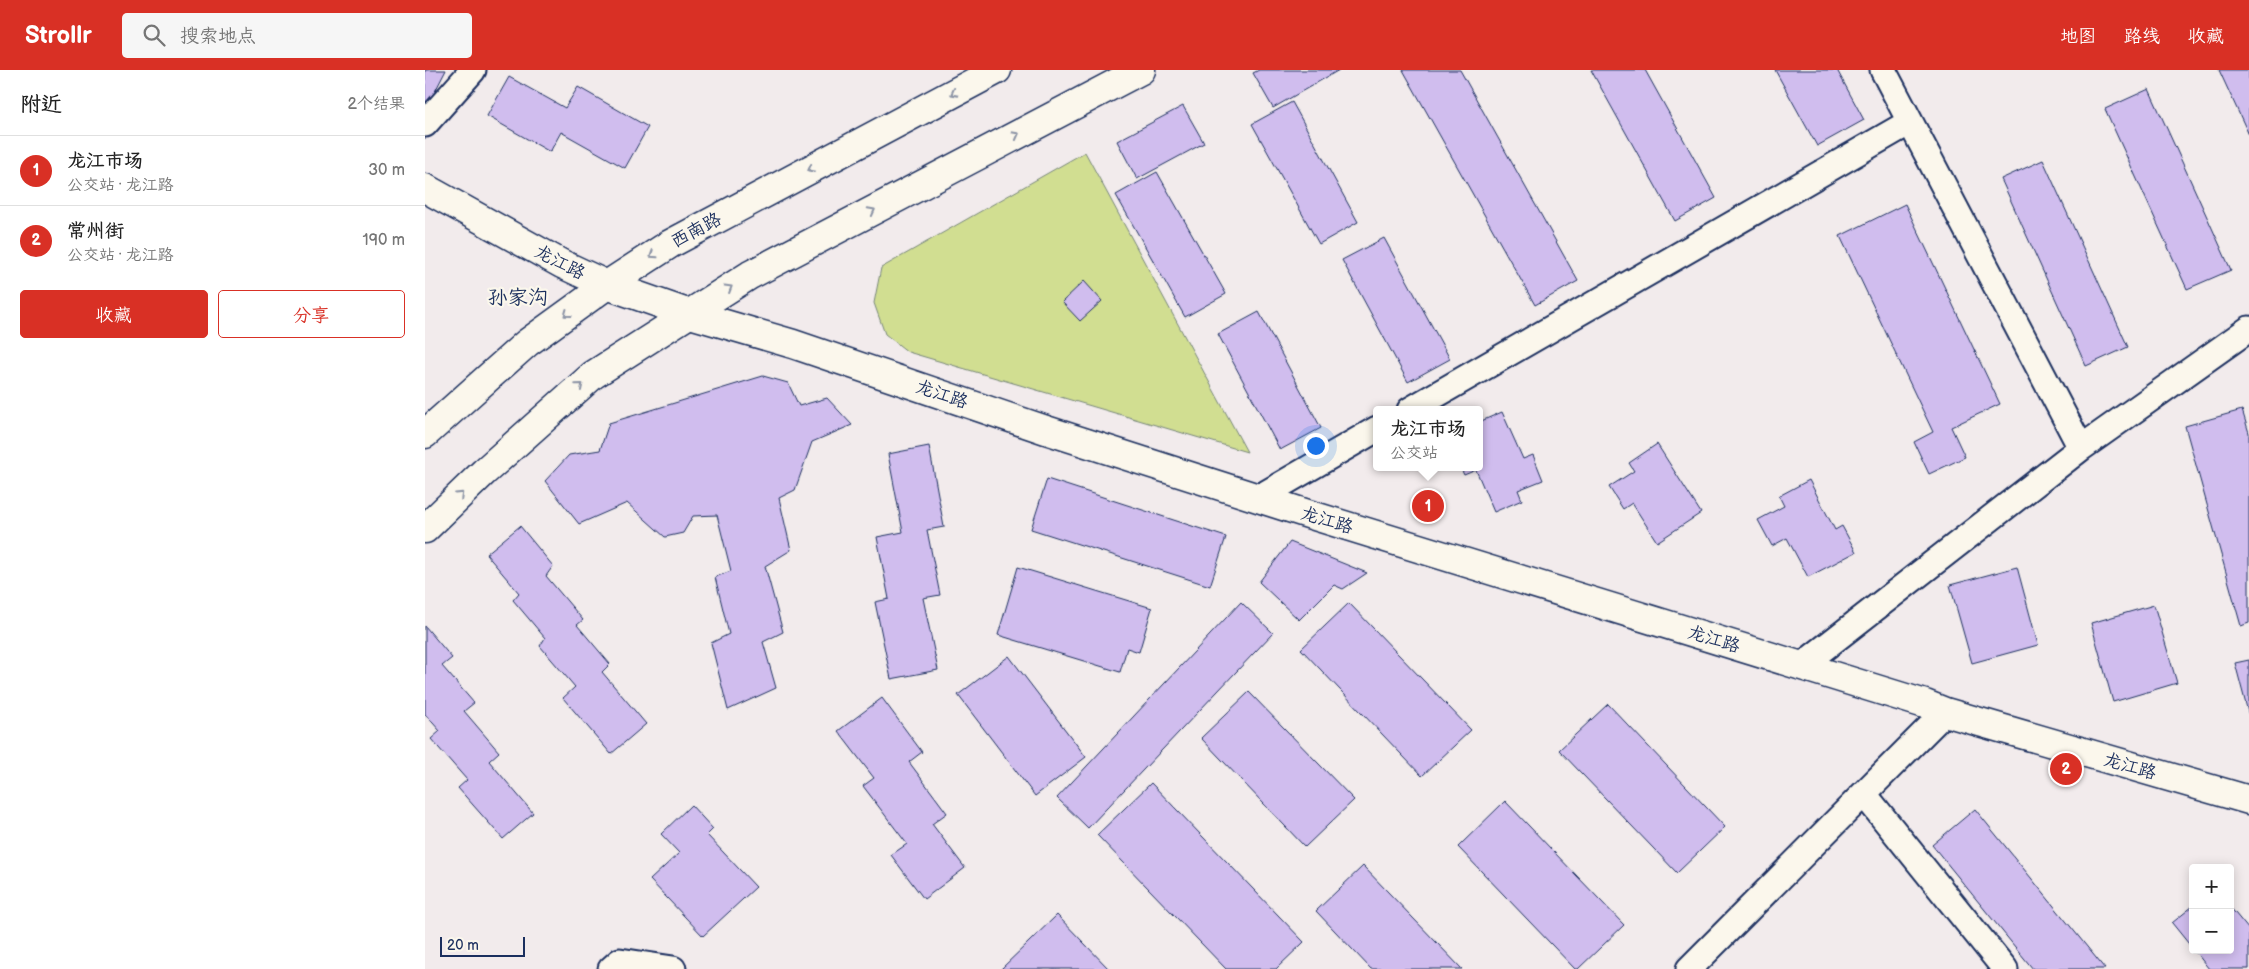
<!DOCTYPE html>
<html lang="zh">
<head>
<meta charset="utf-8">
<style>
  body { margin:0; font-family:"Balsamiq Sans","LXGW WenKai TC",sans-serif; background:#f6f6f6; color:#222 }
  .controls { position:absolute; right:15px; bottom:15px; display:grid; overflow:hidden; border-radius:5px; box-shadow:0 2px 12px #0003 }
  .controls button { width:45px; height:45px; display:grid; place-items:center; padding:0; border:0; border-bottom:1px solid #e0e0e0; background:#fff; color:#222; font:25px sans-serif }
  .scale { position:absolute; left:15px; bottom:12px; width:85px; box-sizing:border-box; padding-left:5px; border:2px solid #1b2f5e; border-top:0; font-size:14px; line-height:18px; white-space:nowrap; color:#1b2f5e; -webkit-text-stroke:4px #fbf7ec; paint-order:stroke }
  .you { position:absolute; left:890px; top:375px; width:18px; height:18px; margin:-12px; border:4px solid #fff; border-radius:50%; background:#1a73e8; box-shadow:0 0 0 8px #1a73e833 }
  .badge { display:grid; place-items:center; width:32px; height:32px; border-radius:50%; background:#d93025; color:#fff; font-size:16px; font-weight:700 }
  .pin { position:absolute; translate:-50% -50%; border:2px solid #fff; box-shadow:0 1px 5px #0006 }
  .popup { position:absolute; left:948px; top:336px; width:110px; height:65px; box-sizing:border-box; display:grid; place-content:center; border-radius:5px; background:#fff; filter:drop-shadow(0 1px 4px #0005); font-size:16px; white-space:nowrap; color:#767676 }
  .popup b { font-size:19px; color:#222 }
  .popup::after { content:''; position:absolute; left:50%; top:100%; margin-left:-10px; border:10px solid transparent; border-top-color:#fff }
  .list { margin:0; padding:0; list-style:none }
  h2 { display:flex; justify-content:space-between; align-items:center; height:65px; margin:0; padding:0 20px; font-size:21px }
  h2 small { font-size:16px; font-weight:400; color:#767676 }
  .list li { display:grid; grid-template-columns:32px 1fr auto; gap:15px; align-items:center; box-sizing:border-box; height:70px; padding:0 20px; border-top:1px solid #e0e0e0 }
  .list b { display:block; font-size:19px; white-space:nowrap }
  .list p { margin:0; font-size:16px; white-space:nowrap; color:#767676 }
  .list em { font-size:16px; font-style:normal; color:#767676 }
  .actions { display:flex; gap:10px; padding:15px 20px }
  .actions a { flex:1; padding:11px 0; border:1px solid #d93025; border-radius:5px; text-align:center; font-size:18px; color:#d93025 }
  .actions .main { background:#d93025; color:#fff }
  .icon { flex:none; width:28px; height:28px; fill:none; stroke:currentColor; stroke-width:2; stroke-linecap:round; stroke-linejoin:round }
  .map { position:relative; flex:none; width:1824px; height:899px; overflow:hidden }
  header { display:flex; align-items:center; gap:30px; box-sizing:border-box; height:70px; padding:0 25px; background:#d93025; color:#fff }
  header strong { font-size:24px }
  nav { display:flex; gap:28px; margin-inline-start:auto; font-size:18px }
  .search { width:350px; height:45px; background:#f6f6f6; display:flex; align-items:center; gap:12px; box-sizing:border-box; padding:0 18px; border-radius:5px; color:#767676; font-size:19px }
  main { display:flex }
  aside { flex:1; background:#fff }
  .map>svg:first-child { display:block }
  .green { fill:#d1de91; stroke:#768678 }
  .building { fill:#d0bdee; stroke:#1b2f5e }
  .lines { fill:none; stroke-linecap:round; stroke-linejoin:round }
  .street-casing { stroke:#1b2f5e; stroke-width:29 }
  .secondary-casing { stroke:#1b2f5e; stroke-width:31 }
  .primary-casing { stroke:#1b2f5e; stroke-width:31 }
  .street { stroke:#fbf7ec; stroke-width:25 }
  .secondary { stroke:#fbf7ec; stroke-width:28 }
  .primary { stroke:#fbf7ec; stroke-width:28 }
  .oneway { stroke:#8b93a5 }
  .labels { text-anchor:middle; stroke-width:4.5; stroke-linejoin:round; paint-order:stroke }
  .street-label { font-size:18px; fill:#1b2f5e; stroke:#fbf7ec }
  .quarter-label { font-size:20px; fill:#1b2f5e; stroke:#fbf7ec }
</style>
</head>
<body>
<header>
<strong>Strollr</strong>
<div class="search"><svg class="icon" aria-label="search" viewBox="0 0 24 24"><circle cx="10" cy="10" r="6"/><path d="M15 15l6 6"/></svg>搜索地点</div>
<nav><a>地图</a><a>路线</a><a>收藏</a></nav>
</header>
<main>
<aside>
<h2>附近<small>2个结果</small></h2>
<ul class="list">
<li><span class="badge">1</span><div><b>龙江市场</b><p>公交站 · 龙江路</p></div><em>30 m</em></li>
<li><span class="badge">2</span><div><b>常州街</b><p>公交站 · 龙江路</p></div><em>190 m</em></li>
</ul>
<div class="actions"><a class="main">收藏</a><a>分享</a></div>
</aside>
<div class="map">
<svg width="1824" height="899" viewBox="0 0 1824 899">
  <rect width="100%" height="100%" fill="#f2ebec"/>
  <filter id="ink" filterUnits="userSpaceOnUse"><feTurbulence type="fractalNoise" baseFrequency=".02" numOctaves="2"/><feDisplacementMap in="SourceGraphic" scale="10" xChannelSelector="R" yChannelSelector="G"/><feConvolveMatrix kernelMatrix="1 2 1 2 8 2 1 2 1" color-interpolation-filters="sRGB"/></filter>
  <g filter="url(#ink)">
    <path class="green" d="M 660,82 L 822,382 L 483,282 L 460,264 L 449,233 L 456,198 Z"/>
    <path class="building" d="M 0,0 L 21,0 L 3,35 L 0,33 Z
      M 834,0 L 914,0 L 848,38 L 828,3 Z
      M 978,0 L 1035,0 L 1153,211 L 1110,235 Z
      M 1166,0 L 1220,0 L 1291,128 L 1250,151 Z
      M 1350,0 L 1412,0 L 1439,50 L 1392,76 Z
      M 1794,0 L 1824,0 L 1824,65 Z
      M 84,7 L 140,38 L 153,17 L 223,57 L 200,98 L 136,62 L 125,82 L 62,46 Z
      M 1724,19 L 1806,200 L 1762,219 L 1680,39 Z
      M 867,32 L 933,152 L 894,174 L 827,54 Z
      M 758,36 L 779,73 L 712,109 L 692,71 Z
      M 1618,90 L 1703,277 L 1661,296 L 1576,109 Z
      M 732,102 L 801,224 L 760,247 L 691,125 Z
      M 1480,134 L 1575,334 L 1526,357 L 1540,387 L 1504,404 L 1489,372 L 1508,362 L 1415,166 Z
      M 959,168 L 1025,289 L 983,312 L 917,190 Z
      M 659,211 L 677,231 L 655,251 L 637,232 Z
      M 834,242 L 896,358 L 855,380 L 793,264 Z
      M 338,306 L 363,313 L 374,336 L 402,328 L 427,355 L 387,372 L 370,420 L 354,428 L 366,480 L 340,496 L 358,562 L 338,572 L 351,618 L 303,640 L 286,573 L 304,564 L 290,507 L 306,501 L 292,445 L 268,446 L 258,463 L 240,467 L 202,433 L 154,454 L 120,411 L 144,385 L 175,380 L 184,353 Z
      M 1817,340 L 1824,363 L 1824,553 L 1816,556 L 1760,356 Z
      M 1077,342 L 1098,389 L 1108,385 L 1118,410 L 1093,420 L 1097,430 L 1069,442 L 1051,400 L 1039,405 L 1035,397 L 1054,397 L 1054,352 Z
      M 1232,374 L 1276,443 L 1232,472 L 1207,433 L 1198,439 L 1184,417 L 1209,401 L 1204,393 Z
      M 504,376 L 519,457 L 502,460 L 515,525 L 498,528 L 513,600 L 466,609 L 450,532 L 464,529 L 452,467 L 478,462 L 463,384 Z
      M 622,409 L 801,467 L 785,516 L 606,459 Z
      M 1384,410 L 1410,460 L 1417,456 L 1431,482 L 1383,507 L 1362,468 L 1347,476 L 1333,450 L 1359,436 L 1354,426 Z
      M 95,456 L 128,496 L 121,506 L 158,550 L 152,555 L 185,594 L 177,602 L 221,654 L 186,684 L 138,628 L 150,617 L 115,576 L 120,568 L 88,530 L 94,523 L 61,484 Z
      M 865,472 L 942,503 L 918,519 L 909,515 L 874,550 L 834,512 Z
      M 593,497 L 727,538 L 714,582 L 702,578 L 695,602 L 573,565 Z
      M 1592,497 L 1613,575 L 1547,593 L 1525,515 Z
      M 816,532 L 848,563 L 663,758 L 632,728 Z
      M 924,533 L 1046,660 L 997,706 L 876,579 Z
      M 1729,535 L 1752,613 L 1688,632 L 1666,553 Z
      M 0,556 L 27,588 L 17,596 L 49,633 L 39,641 L 74,682 L 64,691 L 108,743 L 78,769 L 33,718 L 42,710 L 6,669 L 15,661 L 0,644 Z
      M 584,586 L 661,687 L 610,726 L 533,625 Z
      M 1824,590 L 1824,646 L 1810,593 Z
      M 824,622 L 929,730 L 880,777 L 776,668 Z
      M 457,628 L 497,682 L 484,692 L 522,743 L 507,754 L 540,798 L 499,829 L 466,785 L 482,774 L 438,716 L 449,708 L 413,661 Z
      M 1183,634 L 1300,757 L 1252,803 L 1134,680 Z
      M 726,713 L 879,872 L 851,899 L 801,899 L 672,765 Z
      M 1080,731 L 1199,855 L 1153,899 L 1150,899 L 1033,777 Z
      M 266,735 L 288,759 L 282,765 L 331,817 L 278,866 L 225,810 L 254,783 L 236,764 Z
      M 1550,739 L 1680,899 L 1608,899 L 1507,775 Z
      M 938,796 L 1037,899 L 946,899 L 891,841 Z
      M 1768,836 L 1768,879 L 1747,853 Z
      M 1805,837 L 1824,860 L 1824,899 L 1784,899 L 1769,880 L 1805,880 Z
      M 632,845 L 684,899 L 576,899 Z"/>
    <g class="lines">
      <defs>
        <path id="street" d="M 1458,0 L 1656,378
          M 0,54 L 48,0
          M 985,340 L 1485,52
          M 833,428 L 952,359
          M 1376,596 L 1656,378 L 1824,259
          M 1439,724 L 1580,899
          M 186,899 L 195,891 L 248,899
          M 1264,899 L 1520,642"/>
        <path id="secondary" d="M 0,118 L 137,194 L 182,215 L 262,243 L 368,274 L 621,360 L 883,444 L 1500,634 L 1520,642 L 1824,730"/>
        <path id="primary" d="M 0,364 L 102,273 L 182,215 L 245,174 L 572,0
          M 0,459 L 59,402 L 168,305 L 325,205 L 716,0"/>
      </defs>
      <use href="#street" class="street-casing"/>
      <use href="#secondary" class="secondary-casing"/>
      <use href="#primary" class="primary-casing"/>
      <use href="#street" class="street"/>
      <use href="#secondary" class="secondary"/>
      <use href="#primary" class="primary"/>
    </g>
    <defs><path id="oneway-chevron" d="M-2-3.5L2.5 0L-2 3.5" fill="none" stroke-width="1.6" stroke-linecap="round" stroke-linejoin="round" transform="scale(1.25)"/></defs>
    <g class="oneway">
      <use href="#oneway-chevron" transform="translate(529 23) rotate(152)"/>
      <use href="#oneway-chevron" transform="translate(591 65) rotate(-28)"/>
      <use href="#oneway-chevron" transform="translate(386 99) rotate(152)"/>
      <use href="#oneway-chevron" transform="translate(447 141) rotate(-28)"/>
      <use href="#oneway-chevron" transform="translate(228 185) rotate(147)"/>
      <use href="#oneway-chevron" transform="translate(304 218) rotate(-31)"/>
      <use href="#oneway-chevron" transform="translate(142 244) rotate(144)"/>
      <use href="#oneway-chevron" transform="translate(155 316) rotate(-40)"/>
      <use href="#oneway-chevron" transform="translate(35 425) rotate(-44)"/>
    </g>
  </g>
  <g class="labels">
    <g class="street-label">
      <text transform="translate(271 160) rotate(-28)" y="6">西南路</text>
      <text transform="translate(135 192) rotate(27)" y="6">龙江路</text>
      <text transform="translate(517 324) rotate(19)" y="6">龙江路</text>
      <text transform="translate(902 450) rotate(17)" y="6">龙江路</text>
      <text transform="translate(1289 569) rotate(17)" y="6">龙江路</text>
      <text transform="translate(1705 696) rotate(16)" y="6">龙江路</text>
    </g>
    <g class="quarter-label">
      <text x="93" y="234">孙家沟</text>
    </g>
  </g>
</svg>
<div class="controls">
<button>+</button>
<button>−</button>
</div>
<div class="scale">20 m</div>
<div class="you"></div>
<div class="pin badge" style="left:1003px;top:436px">1</div>
<div class="popup"><b>龙江市场</b>公交站</div>
<div class="pin badge" style="left:1641px;top:699px">2</div>
</div>
</main>
</body>
</html>
